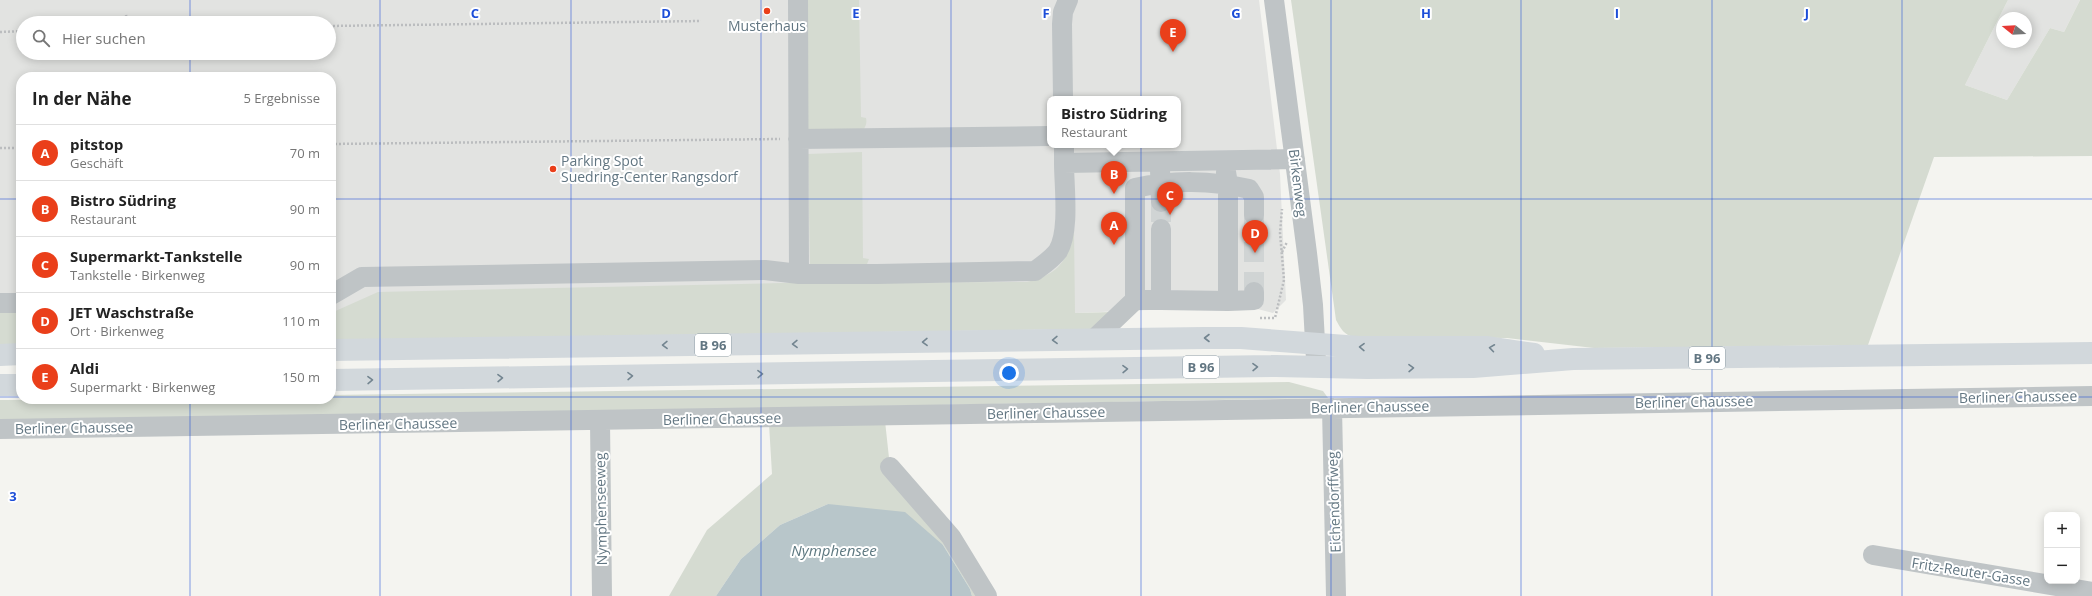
<!DOCTYPE html>
<html lang="de">
<head>
<meta charset="utf-8">
<style>
  body { margin:0; font-family:"Open Sans",sans-serif; background:#f2f2f2; color:#222 }
  .controls { position:absolute; right:12px; bottom:12px; display:grid; overflow:hidden; border-radius:8px; box-shadow:0 2px 10px #0003 }
  .controls button { width:36px; height:36px; display:grid; place-items:center; padding:0; border:0; border-bottom:1px solid #e0e0e0; background:#fff; color:#222; font:20px sans-serif }
  .compass { position:absolute; left:1996px; top:12px; width:36px; height:36px; border-radius:50%; background:#fff; box-shadow:0 2px 10px #0003; rotate:288deg }
  .you { position:absolute; left:1009px; top:373px; width:14px; height:14px; margin:-10px; border:3px solid #fff; border-radius:50%; background:#1a73e8; box-shadow:0 0 0 6px #1a73e833 }
  .badge { display:grid; place-items:center; width:26px; height:26px; border-radius:50%; background:#ea3f1a; color:#fff; font-size:13px; font-weight:700 }
  .pin { position:absolute; translate:-50% -33px; filter:drop-shadow(0 1px 2px #0008) }
  .pin::after { content:''; position:absolute; top:21px; width:14px; height:12px; background:inherit; clip-path:polygon(0 0,100% 0,50% 100%) }
  .popup { position:absolute; left:1047px; top:96px; width:134px; height:52px; box-sizing:border-box; display:grid; place-content:center; border-radius:8px; background:#fff; filter:drop-shadow(0 1px 3px #0005); font-size:13px; white-space:nowrap; color:#767676 }
  .popup b { font-size:15px; color:#222 }
  .popup::after { content:''; position:absolute; left:50%; top:100%; margin-left:-8px; border:8px solid transparent; border-top-color:#fff }
  .list { margin:0; padding:0; list-style:none }
  h2 { display:flex; justify-content:space-between; align-items:center; height:52px; margin:0; padding:0 16px; font-size:17px }
  h2 small { font-size:13px; font-weight:400; color:#767676 }
  .list li { display:grid; grid-template-columns:26px 1fr auto; gap:12px; align-items:center; box-sizing:border-box; height:56px; padding:0 16px; border-top:1px solid #e0e0e0 }
  .list b { display:block; font-size:15px; white-space:nowrap }
  .list p { margin:0; font-size:13px; white-space:nowrap; color:#767676 }
  .list em { font-size:13px; font-style:normal; color:#767676 }
  .icon { flex:none; width:22px; height:22px; fill:none; stroke:currentColor; stroke-width:2; stroke-linecap:round; stroke-linejoin:round }
  .map { position:relative; flex:none; width:2092px; height:596px; overflow:hidden }
  .search { position:absolute; background:#fff; box-shadow:0 2px 10px #0003; left:16px; top:16px; width:320px; height:44px; display:flex; align-items:center; gap:10px; box-sizing:border-box; padding:0 14px; border-radius:22px; color:#767676; font-size:15px }
  .panel { position:absolute; background:#fff; box-shadow:0 2px 10px #0003; left:16px; top:72px; width:320px; height:332px; border-radius:16px }
  .map>svg:first-child { display:block }
  .built { fill:#e2e3e1; fill-rule:evenodd }
  .green { fill:#d5dbd1 }
  .water { fill:#b8c6ca }
  .lines { fill:none; stroke-linecap:round; stroke-linejoin:round }
  .minor-tunnel { stroke:#d0d4d4; stroke-width:20; stroke-dasharray:20 10; stroke-linecap:butt }
  .path { stroke:#bbbdbf; stroke-width:2.5; stroke-dasharray:2 2; stroke-linecap:butt }
  .minor { stroke:#bfc4c6; stroke-width:20 }
  .major { stroke:#d2d8dc; stroke-width:22 }
  .oneway { stroke:#738590 }
  .grid { fill:none; stroke:#1d4ed8; stroke-width:1; stroke-opacity:0.55 }
  .poi-dot { fill:#ea3f1a; stroke:#fff; stroke-width:1.5 }
  .labels { text-anchor:middle; stroke-width:4; stroke-linejoin:round; paint-order:stroke }
  .shield { fill:#fff; stroke:#919fa8; stroke-width:1 }
  .shield-label { font-size:13px; font-weight:bold; fill:#627682 }
  .poi-label { font-size:14px; fill:#627682; stroke:#fff }
  .street-label { font-size:14px; fill:#627682; stroke:#fff }
  .water-label { font-size:15px; font-style:italic; fill:#5d7880; stroke:#fff }
  .grid-label { font-size:13px; text-anchor:middle; font-weight:bold; fill:#1d4ed8; stroke:#fff; stroke-width:4; stroke-linejoin:round; paint-order:stroke }
</style>
</head>
<body>
<div class="map">
<svg width="2092" height="596" viewBox="0 0 2092 596">
  <rect width="100%" height="100%" fill="#f4f4f0"/>
  <path class="built" d="M 0,0 L 1259,0 L 1280,174 L 1286,300 L 1273,313 L 1246,306 L 1075,313 L 331,326 L 331,77 L 21,77 L 21,319 L 0,319 ZM 23,23 L 329,23 L 329,53 L 23,53 ZM 1050,99 L 1178,99 L 1178,145 L 1050,145 Z
    M 2008,0 L 2080,0 L 2064,32 L 2050,28 L 2007,100 L 1965,85 ZM 2002,18 L 2026,18 L 2026,42 L 2002,42 Z"/>
  <path class="green" d="M 803,0 L 859,0 L 861,117 L 866,118 C 867,123 866,126 863,130 L 810,130 L 806,127 Z
    M 1291,0 L 2008,0 L 1965,85 L 2007,100 L 2050,28 L 2064,32 L 2080,0 L 2092,0 L 2092,156 L 1934,157 L 1868,345 L 1594,348 L 1507,338 L 1354,337 C 1344,335 1341,329 1336,320 Z
    M 862,152 L 863,258 L 869,259 L 867,264 L 864,266 L 810,268 L 808,154 Z
    M 1074,230 L 1075,313 L 1112,312 L 1091,329 L 331,340 L 331,313 L 378,292 L 782,283 L 1027,282 C 1059,274 1067,262 1074,230 Z
    M 21,311 L 21,345 L 0,345 L 0,312 Z
    M 1289,382 L 1323,391 L 1328,398 L 0,422 L 0,400 L 331,399 L 331,395 Z
    M 885,421 L 890,467 L 987,596 L 972,596 L 970,589 L 943,545 L 828,504 L 780,525 L 741,559 L 716,596 L 669,596 L 707,530 L 772,474 L 769,424 Z"/>
  <path class="water" d="M 828,504 L 905,512 L 943,545 L 970,589 L 972,596 L 716,596 L 741,559 L 780,525 Z"/>
  <g class="lines">
    <path class="minor-tunnel" d="M 1161,202 L 1161,229
      M 1254,292 L 1254,215"/>
    <path class="path" d="M 126,15 L 127,23
      M 329,26 L 701,21
      M 0,32 L 23,31
      M 331,144 L 780,139
      M 0,148 L 21,148
      M 1282,252 L 1287,242
      M 1260,318 L 1275,318 L 1284,280 L 1280,233 L 1282,209"/>
    <path class="minor" d="M 798,0 L 799,274
      M 1274,0 L 1307,253 L 1313,305 L 1316,360
      M 1063,99 L 1062,24 L 1063,12 L 1068,0
      M 798,139 L 1050,136
      M 1064,145 L 1064,163 L 1295,159
      M 1160,169 L 1161,202
      M 331,295 L 362,277 L 765,270 L 799,274 L 877,274 L 1035,271 C 1043,265 1052,259 1058,251 C 1070,231 1064,186 1064,163
      M 1135,300 L 1135,188 C 1171,180 1212,180 1249,189 L 1254,197 L 1254,215
      M 1161,300 L 1228,301 L 1228,184 L 1226,172
      M 1228,301 L 1254,300 L 1254,292
      M 0,303 L 21,303
      M 1094,339 L 1135,300 L 1161,300 L 1161,229
      M 1332,408 L 1336,596
      M 600,421 L 602,596
      M 0,429 C 697,420 1395,406 2092,396
      M 890,467 L 951,537 L 987,596
      M 1873,555 L 2092,592"/>
    <path class="major" d="M 331,350 L 1204,338 L 1241,338 L 1359,347 L 1486,347 L 1534,354
      M 0,355 L 21,354
      M 331,380 L 1276,366 L 1367,368 L 1473,367 L 1573,359 L 2092,353
      M 0,385 L 21,385"/>
  </g>
  <defs><path id="oneway-chevron" d="M-2-3.5L2.5 0L-2 3.5" fill="none" stroke-width="1.6" stroke-linecap="round" stroke-linejoin="round"/></defs>
  <g class="oneway">
    <use href="#oneway-chevron" transform="translate(1207 338) rotate(-180)"/>
    <use href="#oneway-chevron" transform="translate(1055 340) rotate(179)"/>
    <use href="#oneway-chevron" transform="translate(925 342) rotate(179)"/>
    <use href="#oneway-chevron" transform="translate(795 344) rotate(179)"/>
    <use href="#oneway-chevron" transform="translate(665 345) rotate(179)"/>
    <use href="#oneway-chevron" transform="translate(1362 347) rotate(-179)"/>
    <use href="#oneway-chevron" transform="translate(1492 348) rotate(-172)"/>
    <use href="#oneway-chevron" transform="translate(1255 367) rotate(-1)"/>
    <use href="#oneway-chevron" transform="translate(1411 368) rotate(-1)"/>
    <use href="#oneway-chevron" transform="translate(1125 369) rotate(-1)"/>
    <use href="#oneway-chevron" transform="translate(760 374) rotate(-1)"/>
    <use href="#oneway-chevron" transform="translate(630 376) rotate(-1)"/>
    <use href="#oneway-chevron" transform="translate(500 378) rotate(-1)"/>
    <use href="#oneway-chevron" transform="translate(370 380) rotate(-1)"/>
  </g>
  <path class="grid" d="M 190,0 L 190,23M 380,0 L 380,596M 571,0 L 571,596M 761,0 L 761,596M 951,0 L 951,596M 1141,0 L 1141,596M 1331,0 L 1331,596M 1521,0 L 1521,596M 1712,0 L 1712,596M 1902,0 L 1902,596M 190,53 L 190,77M 0,199 L 21,199M 331,199 L 2092,199M 0,397 L 21,397M 331,397 L 2092,397M 190,399 L 190,596"/>
  <g class="poi-dot">
    <circle cx="767" cy="11" r="4"/>
    <circle cx="553" cy="169" r="4"/>
  </g>
  <g class="labels">
    <g class="shield">
      <rect x="695" y="334" width="36" height="22" rx="3"/>
      <rect x="1689" y="347" width="36" height="22" rx="3"/>
      <rect x="1183" y="356" width="36" height="22" rx="3"/>
    </g>
    <g class="shield-label">
      <text x="713" y="350">B 96</text>
      <text x="1707" y="363">B 96</text>
      <text x="1201" y="372">B 96</text>
    </g>
    <g class="poi-label">
      <text x="767" y="31">Musterhaus</text>
      <text x="561" y="166" text-anchor="start">Parking Spot<tspan x="561" dy="16">Suedring-Center Rangsdorf</tspan></text>
    </g>
    <g class="street-label">
      <text transform="translate(1298 183) rotate(83)" y="5">Birkenweg</text>
      <text transform="translate(2018 397) rotate(-1)" y="5">Berliner Chaussee</text>
      <text transform="translate(1694 402) rotate(-1)" y="5">Berliner Chaussee</text>
      <text transform="translate(1370 407) rotate(-1)" y="5">Berliner Chaussee</text>
      <text transform="translate(1046 413) rotate(-1)" y="5">Berliner Chaussee</text>
      <text transform="translate(722 419) rotate(-1)" y="5">Berliner Chaussee</text>
      <text transform="translate(398 424) rotate(-1)" y="5">Berliner Chaussee</text>
      <text transform="translate(74 428) rotate(-1)" y="5">Berliner Chaussee</text>
      <text transform="translate(1334 502) rotate(-92)" y="5">Eichendorffweg</text>
      <text transform="translate(601 509) rotate(-91)" y="5">Nymphenseeweg</text>
      <text transform="translate(1971 572) rotate(9)" y="5">Fritz-Reuter-Gasse</text>
    </g>
    <g class="water-label">
      <text x="834" y="556">Nymphensee</text>
    </g>
  </g>
  <g class="grid-label">
    <text x="475" y="18">C</text>
    <text x="666" y="18">D</text>
    <text x="856" y="18">E</text>
    <text x="1046" y="18">F</text>
    <text x="1236" y="18">G</text>
    <text x="1426" y="18">H</text>
    <text x="1617" y="18">I</text>
    <text x="1807" y="18">J</text>
    <text x="13" y="501">3</text>
  </g>
</svg>
<div class="controls">
<button>+</button>
<button>−</button>
</div>
<svg class="compass" viewBox="-18 -18 36 36"><path d="M0-13l5 13h-10z" fill="#e53935"/><path d="M0 13l5-13h-10z" fill="#767676"/></svg>
<div class="you"></div>
<div class="pin badge" style="left:1114px;top:245px">A</div>
<div class="pin badge" style="left:1114px;top:194px">B</div>
<div class="popup"><b>Bistro Südring</b>Restaurant</div>
<div class="pin badge" style="left:1170px;top:215px">C</div>
<div class="pin badge" style="left:1255px;top:253px">D</div>
<div class="pin badge" style="left:1173px;top:52px">E</div>
<div class="search"><svg class="icon" aria-label="search" viewBox="0 0 24 24"><circle cx="10" cy="10" r="6"/><path d="M15 15l6 6"/></svg>Hier suchen</div>
<section class="panel">
<h2>In der Nähe<small>5 Ergebnisse</small></h2>
<ul class="list">
<li><span class="badge">A</span><div><b>pitstop</b><p>Geschäft</p></div><em>70 m</em></li>
<li><span class="badge">B</span><div><b>Bistro Südring</b><p>Restaurant</p></div><em>90 m</em></li>
<li><span class="badge">C</span><div><b>Supermarkt-Tankstelle</b><p>Tankstelle · Birkenweg</p></div><em>90 m</em></li>
<li><span class="badge">D</span><div><b>JET Waschstraße</b><p>Ort · Birkenweg</p></div><em>110 m</em></li>
<li><span class="badge">E</span><div><b>Aldi</b><p>Supermarkt · Birkenweg</p></div><em>150 m</em></li>
</ul>
</section>
</div>
</body>
</html>
